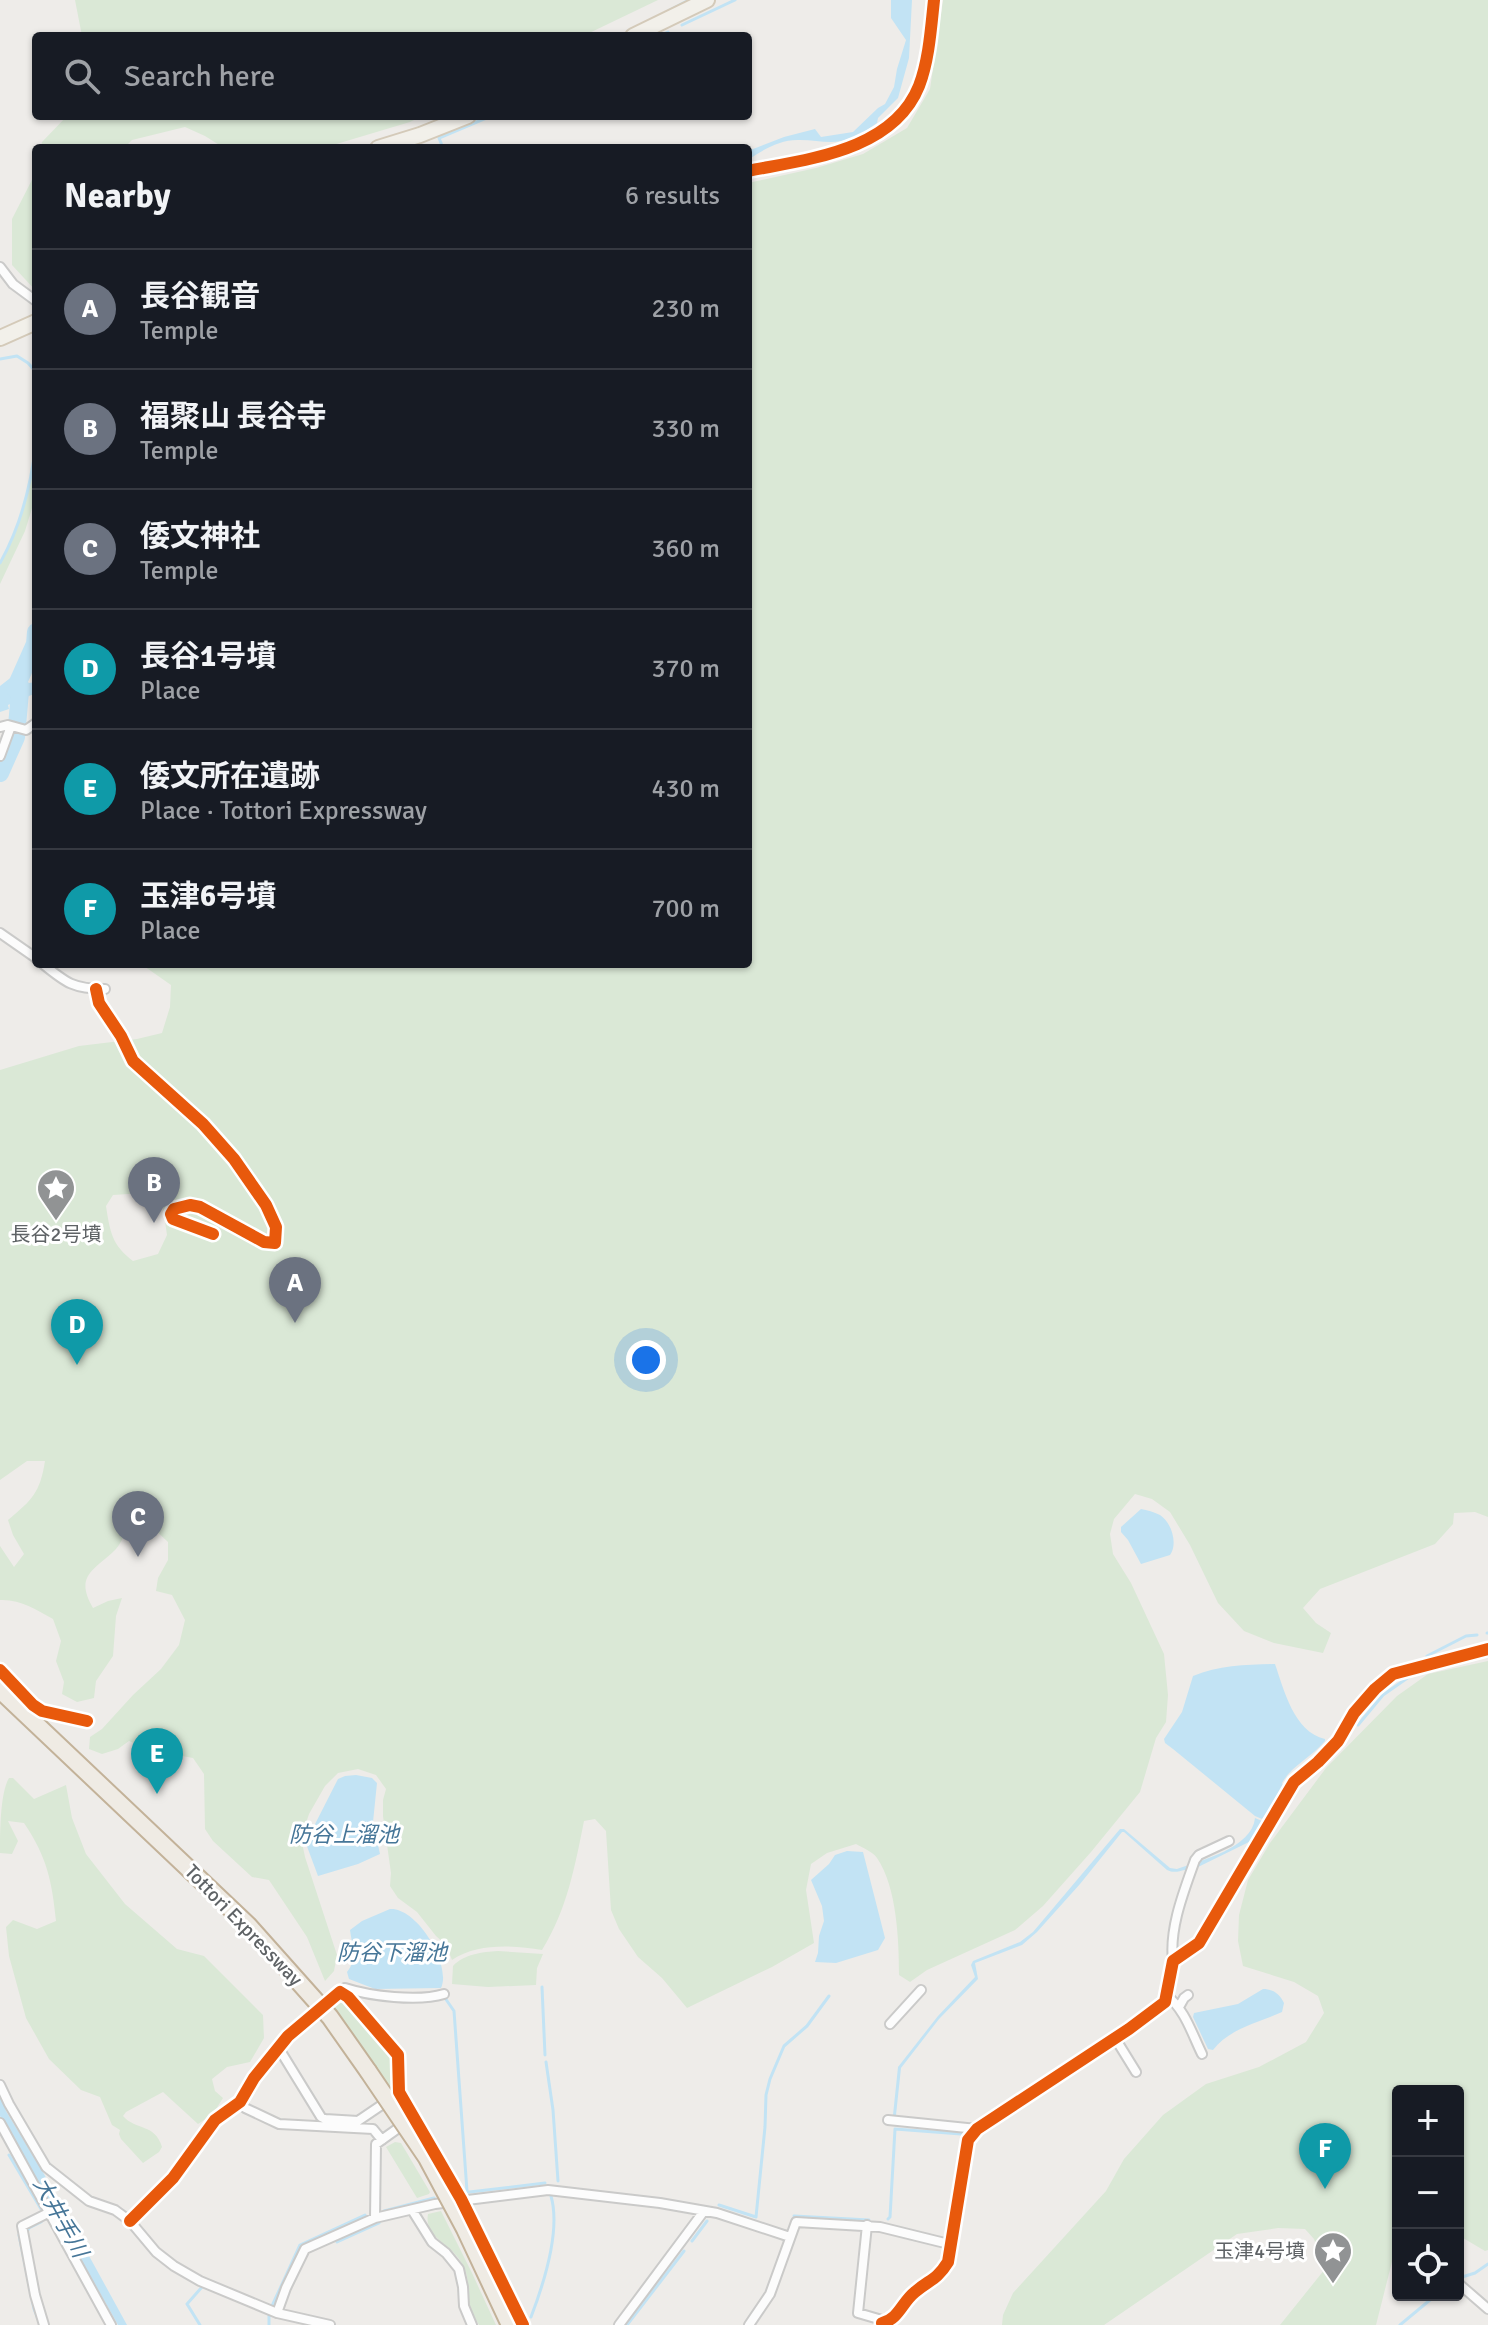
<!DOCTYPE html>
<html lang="en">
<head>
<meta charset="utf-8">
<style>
  body { margin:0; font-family:Signika,"Noto Sans JP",sans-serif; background:#242831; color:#f1f3f6 }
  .controls { position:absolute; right:24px; bottom:24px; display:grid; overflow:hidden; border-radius:8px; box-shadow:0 2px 6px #0004 }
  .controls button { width:72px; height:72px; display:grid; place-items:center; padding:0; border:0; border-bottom:2px solid #363941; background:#171b24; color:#f1f3f6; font:40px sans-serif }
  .you { position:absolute; left:646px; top:1360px; width:28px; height:28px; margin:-20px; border:6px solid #fff; border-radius:50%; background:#1a73e8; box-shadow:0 0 0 12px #1a73e833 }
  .badge { display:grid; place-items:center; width:52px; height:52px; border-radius:50%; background:#8c9099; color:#fff; font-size:26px; font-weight:700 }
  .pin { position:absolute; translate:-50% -66px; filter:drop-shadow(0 2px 4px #0008) }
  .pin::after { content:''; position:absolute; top:42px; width:28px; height:24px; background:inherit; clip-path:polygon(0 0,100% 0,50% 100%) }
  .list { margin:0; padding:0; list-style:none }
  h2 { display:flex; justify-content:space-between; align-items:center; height:104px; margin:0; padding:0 32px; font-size:34px }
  h2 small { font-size:26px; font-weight:400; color:#9ea1a6 }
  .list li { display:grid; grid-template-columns:52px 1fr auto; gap:24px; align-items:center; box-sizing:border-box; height:120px; padding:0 32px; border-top:2px solid #363941 }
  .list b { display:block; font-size:30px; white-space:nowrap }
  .list p { margin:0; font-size:26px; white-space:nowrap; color:#9ea1a6 }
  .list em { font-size:26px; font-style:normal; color:#9ea1a6 }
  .icon { flex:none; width:44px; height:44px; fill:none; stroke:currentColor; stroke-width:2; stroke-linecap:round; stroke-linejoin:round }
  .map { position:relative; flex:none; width:1488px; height:2325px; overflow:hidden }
  .search { position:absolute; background:#171b24; box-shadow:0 2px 6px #0004; left:32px; top:32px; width:720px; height:88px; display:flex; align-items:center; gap:20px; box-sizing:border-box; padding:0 28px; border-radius:8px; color:#9ea1a6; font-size:30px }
  .panel { position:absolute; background:#171b24; box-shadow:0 2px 6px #0004; left:32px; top:144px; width:720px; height:824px; border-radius:8px }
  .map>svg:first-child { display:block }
  .green { fill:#dae8d6; fill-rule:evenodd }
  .water { fill:#c2e3f4 }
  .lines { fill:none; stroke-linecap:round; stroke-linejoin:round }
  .stream { stroke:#c2e3f4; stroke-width:3 }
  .river { stroke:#c2e3f4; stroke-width:18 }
  .street-tunnel { stroke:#cacac8; stroke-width:8; stroke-dasharray:8 4; stroke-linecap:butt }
  .street-casing { stroke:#cacac9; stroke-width:12 }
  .primary-casing { stroke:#d4cab9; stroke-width:18 }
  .highway-casing { stroke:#c3b299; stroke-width:20 }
  .street { stroke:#fcfcfc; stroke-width:8 }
  .primary { stroke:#f2f0ea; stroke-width:14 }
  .highway { stroke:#efebe4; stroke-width:16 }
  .highway-bridge-casing { stroke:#c3b299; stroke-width:20; stroke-linecap:butt }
  .highway-bridge { stroke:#efebe4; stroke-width:16 }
  .cycleway-casing { stroke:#fff; stroke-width:17 }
  .cycleway { stroke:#e8590c; stroke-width:12 }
  .labels { text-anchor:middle; stroke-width:6; stroke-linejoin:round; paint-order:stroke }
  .poi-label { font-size:20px; fill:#5f6366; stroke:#fff }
  .street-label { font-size:20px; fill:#5f6366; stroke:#fff }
  .water-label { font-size:22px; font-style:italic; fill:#467698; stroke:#fff }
</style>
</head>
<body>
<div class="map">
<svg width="1488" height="2325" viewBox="0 0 1488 2325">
  <rect width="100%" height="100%" fill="#eeece9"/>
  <path class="green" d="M 75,0 L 658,0 L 583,36 L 82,36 Z
    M 943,0 L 1488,0 L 1488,1517 L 1475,1512 L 1454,1513 L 1453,1524 L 1435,1544 L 1320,1589 L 1303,1608 L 1316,1623 L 1331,1633 L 1323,1653 L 1274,1643 L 1244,1631 L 1218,1603 L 1190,1545 L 1170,1512 L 1152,1499 L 1135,1494 L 1114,1519 L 1110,1534 L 1113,1554 L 1131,1583 L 1164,1654 L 1168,1695 L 1166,1722 L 1156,1738 L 1140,1792 L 1091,1852 L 1043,1906 L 1015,1930 L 927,1970 L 910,1982 L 899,1975 C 899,1941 897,1887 877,1858 C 873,1852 863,1848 856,1844 L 827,1853 L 811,1864 L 806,1890 L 814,1943 L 772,1967 L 687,2008 L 662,1978 L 638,1957 L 619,1929 L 611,1910 L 606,1831 L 595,1819 L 584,1821 C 575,1866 567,1910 542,1950 C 514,1945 476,1943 452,1960 L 446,1945 L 436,1936 L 417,1912 L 398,1898 L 390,1886 L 391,1873 L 383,1816 L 383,1800 L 386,1789 L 376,1775 L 358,1769 L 338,1773 L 325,1786 L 309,1814 L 301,1838 L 305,1857 L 337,1955 L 334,1971 L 325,1981 L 307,1937 L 269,1880 L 252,1877 L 213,1841 L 205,1829 L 204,1774 L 193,1758 L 150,1750 L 129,1741 L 118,1749 L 102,1754 L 89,1749 L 90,1737 L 102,1729 L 133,1695 L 161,1669 L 179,1645 L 185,1620 L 172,1595 L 156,1591 L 158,1578 L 168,1560 L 168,1542 L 154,1529 L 129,1524 C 125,1533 121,1545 113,1552 C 92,1571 75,1577 93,1608 L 108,1601 L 122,1598 L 116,1616 L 113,1656 L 96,1681 L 94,1698 L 77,1702 L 62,1694 L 64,1682 L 56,1661 L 61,1641 L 53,1619 C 37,1610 20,1599 0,1600 L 0,1546 L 14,1567 L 24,1554 L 13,1535 L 8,1520 C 32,1500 40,1493 45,1461 L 27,1461 L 0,1480 L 0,1070 L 79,1046 L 137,1039 L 162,1033 L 170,1007 L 171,985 L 141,964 L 748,964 L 748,183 L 816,168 L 863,154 L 907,128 L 930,89 ZM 144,1193 L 162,1201 L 167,1235 L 158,1254 L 133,1261 C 112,1245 110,1232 106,1206 L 113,1195 Z
    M 67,116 L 422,116 L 410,122 L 323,148 L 224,148 L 205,136 L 185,127 L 132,140 L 124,148 L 41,148 L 42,142 Z
    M 36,172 L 36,291 L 12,265 L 12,219 Z
    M 36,448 L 36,495 L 25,531 L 0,584 L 0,564 L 15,532 L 28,494 Z
    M 1488,1661 L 1488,2250 L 1485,2251 L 1458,2235 L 1458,2091 L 1398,2091 L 1398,2238 L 1376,2325 L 1280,2325 L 1325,2269 L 1314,2239 L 1305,2229 L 1278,2228 L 1237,2234 L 1104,2325 L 1002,2325 L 1003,2315 L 1013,2293 L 1106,2191 L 1124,2159 L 1163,2115 L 1206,2084 L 1259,2067 L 1306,2042 L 1324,2013 L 1318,1996 L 1294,1982 L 1243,1966 L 1238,1941 L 1239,1915 L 1248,1880 L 1270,1843 L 1326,1768 L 1397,1696 L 1428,1674 Z
    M 9,1778 L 13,1778 L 34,1799 L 66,1785 L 72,1818 L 86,1854 L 125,1904 L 177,1949 L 204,1956 L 263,2015 L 264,2038 L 250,2062 L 227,2067 L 212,2079 L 215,2091 L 223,2098 L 213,2114 L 198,2124 L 163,2092 L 126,2112 L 123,2116 C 136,2131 155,2123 162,2147 L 159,2152 L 143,2163 L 121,2139 L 119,2134 L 120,2130 L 112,2125 L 100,2097 L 81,2090 L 49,2059 L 26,2018 L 9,1956 L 6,1927 L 13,1920 L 37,1929 L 56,1921 C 52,1881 47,1857 24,1823 L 8,1821 L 18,1841 L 12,1854 L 0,1853 C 0,1833 0,1793 9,1778 Z
    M 498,1951 L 543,1954 L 537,1968 L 536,1985 L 488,1987 L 452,1984 L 453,1966 C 464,1954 482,1952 498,1951 Z
    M 335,2001 L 342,2001 C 366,2023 406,2056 388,2092 L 332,2006 Z
    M 395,2142 L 401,2143 L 430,2192 L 429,2194 L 417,2198 L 386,2147 Z
    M 441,2211 L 472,2273 L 496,2325 L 479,2325 C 476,2320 472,2313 470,2308 C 466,2289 472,2277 459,2259 C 448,2243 424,2236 428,2214 Z"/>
  <path class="water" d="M 891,0 L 912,0 L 909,58 L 898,98 L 878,118 L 877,123 C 868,129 860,136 850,139 C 832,145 818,140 800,140 C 781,139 764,149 748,160 L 748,151 L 784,137 L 815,129 L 821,137 L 853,132 L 878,108 L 885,104 L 894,87 L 897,69 L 906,40 L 891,18 Z
    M 27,665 L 27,681 L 29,683 L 36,682 L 36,693 L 8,705 L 9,709 L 0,712 L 0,686 Z
    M 1141,1509 C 1147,1510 1154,1512 1160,1515 C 1172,1523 1178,1544 1170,1555 L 1141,1564 L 1128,1540 L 1121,1532 L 1121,1527 Z
    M 1275,1664 C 1284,1690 1294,1732 1325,1739 L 1325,1741 C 1312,1757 1292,1765 1282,1783 L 1284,1788 L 1262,1819 L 1255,1816 L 1173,1749 L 1165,1743 L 1164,1739 L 1182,1712 L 1193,1676 C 1219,1665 1247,1665 1275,1664 Z
    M 356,1775 L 372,1778 L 377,1783 L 373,1822 L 380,1854 L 358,1864 L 318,1876 L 305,1841 L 311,1832 L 338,1779 L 345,1776 Z
    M 1255,1818 L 1262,1821 L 1251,1841 L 1196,1868 C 1185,1868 1177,1875 1167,1870 L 1124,1832 L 1122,1832 L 1080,1884 L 1037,1932 L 1022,1945 L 975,1963 L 978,1979 L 939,2019 L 901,2068 L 896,2115 L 893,2115 L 898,2067 L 938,2016 L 975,1977 L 971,1965 L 973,1961 L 1020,1942 L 1033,1932 L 1120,1829 L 1124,1829 L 1170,1868 L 1177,1869 C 1202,1860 1252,1848 1255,1818 Z
    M 847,1851 L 863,1852 L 885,1938 L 878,1950 L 836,1963 L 815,1962 L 818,1953 L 819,1936 L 824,1921 L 822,1906 L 811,1880 L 829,1864 L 835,1855 Z
    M 390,1909 C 417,1907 452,1965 441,1988 L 375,1989 L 349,1979 L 347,1972 C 358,1958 352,1946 350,1930 L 362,1921 Z
    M 1263,1989 C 1273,1989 1280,1994 1284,2003 L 1282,2012 C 1258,2023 1230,2028 1213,2050 L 1208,2049 L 1193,2017 L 1194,2013 L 1238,2004 Z
    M 0,2095 L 6,2111 L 44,2174 L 127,2325 L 118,2325 L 0,2116 Z"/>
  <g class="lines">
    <path class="stream" d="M 668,11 L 689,0
      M 682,25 L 735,0
      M 660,36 L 668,32
      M 443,148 L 439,138 L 491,116
      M 0,359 L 17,356 L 28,363 L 36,372
      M 0,563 C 21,526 31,486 36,443
      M 1487,1633 L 1488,1633
      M 1427,1656 L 1466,1636 L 1477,1635
      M 1358,1725 L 1383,1695 L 1419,1670
      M 542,1987 L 545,2055
      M 445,1998 L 454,2011 L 467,2191
      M 546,2062 L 553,2110 L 558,2181
      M 9,2155 L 41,2209
      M 461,2193 L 545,2183
      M 719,2205 L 756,2217 L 765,2127 L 766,2095 L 770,2079 L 784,2046 L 807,2026 L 829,1996
      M 384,2211 L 434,2198
      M 794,2216 L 869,2220
      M 888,2219 L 890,2217 L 895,2129 L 961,2134
      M 26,2234 L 29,2228 L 41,2222
      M 19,2235 L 34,2309 L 39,2321
      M 692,2241 L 707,2221
      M 337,2242 L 379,2223
      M 1459,2278 L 1475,2273 L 1488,2264
      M 272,2306 L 300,2245 L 365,2215
      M 531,2317 C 544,2283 561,2231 551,2196
      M 200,2325 L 187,2304 L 202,2287
      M 269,2325 L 269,2313
      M 627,2325 L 684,2251
      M 1400,2325 L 1436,2295"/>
    <path class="river" d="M 15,689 L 35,644 L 36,632
      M 0,773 L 16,737 L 20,692"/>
    <path class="street-tunnel" d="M 288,2036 L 334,1996"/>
    <defs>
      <path id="street" d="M 748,171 C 808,159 893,151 919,86 C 929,60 931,28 934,0
        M 0,267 L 13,284 L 36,301
        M 0,727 L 8,725 L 26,730 L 36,723
        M 0,756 L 11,726
        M 0,933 L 36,958
        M 43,964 C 66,983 74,989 105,989
        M 96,989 L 99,1003 L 121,1036 L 133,1061 L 203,1124 L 234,1159 L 266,1205 L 276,1227 L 275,1243 L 264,1242 L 200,1207 L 190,1205 L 174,1209 L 171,1214 L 173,1219 L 213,1234
        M 0,1670 L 33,1705 L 42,1711 L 87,1721
        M 1173,1961 C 1169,1928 1184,1891 1195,1860 L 1199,1855 L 1229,1841
        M 340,1992 L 345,1988 C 370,1996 418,2002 444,1994
        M 1166,1995 C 1185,2009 1192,2034 1202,2054
        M 334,1996 L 340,1992 L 348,1997 L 398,2055 L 399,2092 L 461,2199 L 523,2325
        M 1179,2007 L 1184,1998 L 1188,1995
        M 890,2024 L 921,1990
        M 1115,2038 L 1136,2072
        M 278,2047 L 321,2117 L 325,2119 L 358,2121 L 389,2100
        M 0,2085 L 9,2104 L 46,2167 L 89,2201 L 115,2210 L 130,2221 L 156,2252 L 174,2266 L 200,2281 L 277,2313 L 330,2325
        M 245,2108 L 279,2124 L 373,2129 L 382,2140
        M 888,2120 L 977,2129
        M 0,2123 L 111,2325
        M 412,2210 L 432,2242 L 446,2253 L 459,2269 L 463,2287 L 464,2306 L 472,2325
        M 375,2218 L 376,2144 L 404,2124
        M 130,2221 L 173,2178 L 215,2120 L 240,2102 L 254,2078 L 288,2036
        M 867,2225 L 858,2313 L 882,2320 L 882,2324
        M 1458,2283 L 1488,2309
        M 277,2313 L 286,2288 L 305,2249 L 375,2218 L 435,2204 L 548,2190 L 660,2203 L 717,2213 L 790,2237
        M 882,2323 C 899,2319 902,2302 915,2292 C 930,2279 936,2281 948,2262 L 968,2140 L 977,2129 L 1129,2029 L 1165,2002 L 1173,1961 L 1199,1943 L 1294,1782 L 1318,1762 L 1338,1741 L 1354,1713 L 1375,1689 L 1393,1674 L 1488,1649
        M 44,2325 L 35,2295 L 22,2226 L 50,2212
        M 619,2325 L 704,2211
        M 749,2325 L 770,2294 L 796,2222 L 880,2227 L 953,2245"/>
      <path id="primary" d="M 633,36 L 707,0
        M 378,148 L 420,135 L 468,116
        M 0,338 L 36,322"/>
      <path id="highway" d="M 0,1690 L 248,1925 L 330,2017 L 368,2071"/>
    </defs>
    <use href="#street" class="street-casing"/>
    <use href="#primary" class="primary-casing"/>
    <use href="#highway" class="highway-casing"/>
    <use href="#street" class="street"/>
    <use href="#primary" class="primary"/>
    <use href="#highway" class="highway"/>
    <defs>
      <path id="highway-bridge" d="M 368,2071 L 427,2158 L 465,2229 L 510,2325"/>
    </defs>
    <use href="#highway-bridge" class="highway-bridge-casing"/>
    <use href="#highway-bridge" class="highway-bridge"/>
    <defs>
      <path id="cycleway" d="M 748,171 C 808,159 893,151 919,86 C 929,60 931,28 934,0
        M 96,989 L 99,1003 L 121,1036 L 133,1061 L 203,1124 L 234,1159 L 266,1205 L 276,1227 L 275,1243 L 264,1242 L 200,1207 L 190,1205 L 174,1209 L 171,1214 L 173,1219 L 213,1234
        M 0,1670 L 33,1705 L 42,1711 L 87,1721
        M 130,2221 L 173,2178 L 215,2120 L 240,2102 L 254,2078 L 288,2036 L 340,1992 L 348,1997 L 398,2055 L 399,2092 L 461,2199 L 523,2325
        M 882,2323 C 899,2319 902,2302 915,2292 C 930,2279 936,2281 948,2262 L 968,2140 L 977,2129 L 1129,2029 L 1165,2002 L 1173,1961 L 1199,1943 L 1294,1782 L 1318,1762 L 1338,1741 L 1354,1713 L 1375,1689 L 1393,1674 L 1488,1649"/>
    </defs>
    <use href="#cycleway" class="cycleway-casing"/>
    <use href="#cycleway" class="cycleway"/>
  </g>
  <defs>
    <symbol id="sight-pin" viewBox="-11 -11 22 30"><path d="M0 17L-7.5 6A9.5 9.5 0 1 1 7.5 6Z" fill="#919394" stroke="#fff"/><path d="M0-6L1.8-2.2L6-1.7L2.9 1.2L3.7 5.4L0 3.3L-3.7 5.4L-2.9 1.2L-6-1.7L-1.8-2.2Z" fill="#fff"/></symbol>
  </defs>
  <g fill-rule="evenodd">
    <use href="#sight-pin" x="34" y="1166" width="44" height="60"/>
    <use href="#sight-pin" x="1311" y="2229" width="44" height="60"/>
  </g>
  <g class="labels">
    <g class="poi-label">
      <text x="56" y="1241">長谷2号墳</text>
      <text x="1305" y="2258" text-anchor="end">玉津4号墳</text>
    </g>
    <g class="street-label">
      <text transform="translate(244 1925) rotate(46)" y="7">Tottori Expressway</text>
    </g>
    <g class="water-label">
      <text x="344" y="1842">防谷上溜池</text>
      <text x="392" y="1960">防谷下溜池</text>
      <text transform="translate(61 2217) rotate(61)" y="8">大井手川</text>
    </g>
  </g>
</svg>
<div class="controls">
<button>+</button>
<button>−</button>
<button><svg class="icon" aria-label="locate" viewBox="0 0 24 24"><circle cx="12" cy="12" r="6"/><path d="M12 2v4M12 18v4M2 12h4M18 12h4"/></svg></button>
</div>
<div class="you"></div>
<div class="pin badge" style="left:295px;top:1323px;background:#6b7280">A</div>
<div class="pin badge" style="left:154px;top:1223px;background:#6b7280">B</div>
<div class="pin badge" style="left:138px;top:1557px;background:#6b7280">C</div>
<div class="pin badge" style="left:77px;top:1365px;background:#0f9aa8">D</div>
<div class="pin badge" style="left:157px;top:1794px;background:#0f9aa8">E</div>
<div class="pin badge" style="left:1325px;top:2189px;background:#0f9aa8">F</div>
<div class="search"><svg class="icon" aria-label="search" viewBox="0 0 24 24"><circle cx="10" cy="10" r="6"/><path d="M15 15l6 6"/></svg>Search here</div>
<section class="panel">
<h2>Nearby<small>6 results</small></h2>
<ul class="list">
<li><span class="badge" style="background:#6b7280">A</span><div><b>長谷観音</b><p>Temple</p></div><em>230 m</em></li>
<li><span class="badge" style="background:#6b7280">B</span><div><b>福聚山 長谷寺</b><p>Temple</p></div><em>330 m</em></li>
<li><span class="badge" style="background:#6b7280">C</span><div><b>倭文神社</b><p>Temple</p></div><em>360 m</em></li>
<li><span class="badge" style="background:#0f9aa8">D</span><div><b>長谷1号墳</b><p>Place</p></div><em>370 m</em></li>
<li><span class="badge" style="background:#0f9aa8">E</span><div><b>倭文所在遺跡</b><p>Place · Tottori Expressway</p></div><em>430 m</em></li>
<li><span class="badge" style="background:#0f9aa8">F</span><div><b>玉津6号墳</b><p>Place</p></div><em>700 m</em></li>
</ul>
</section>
</div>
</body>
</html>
